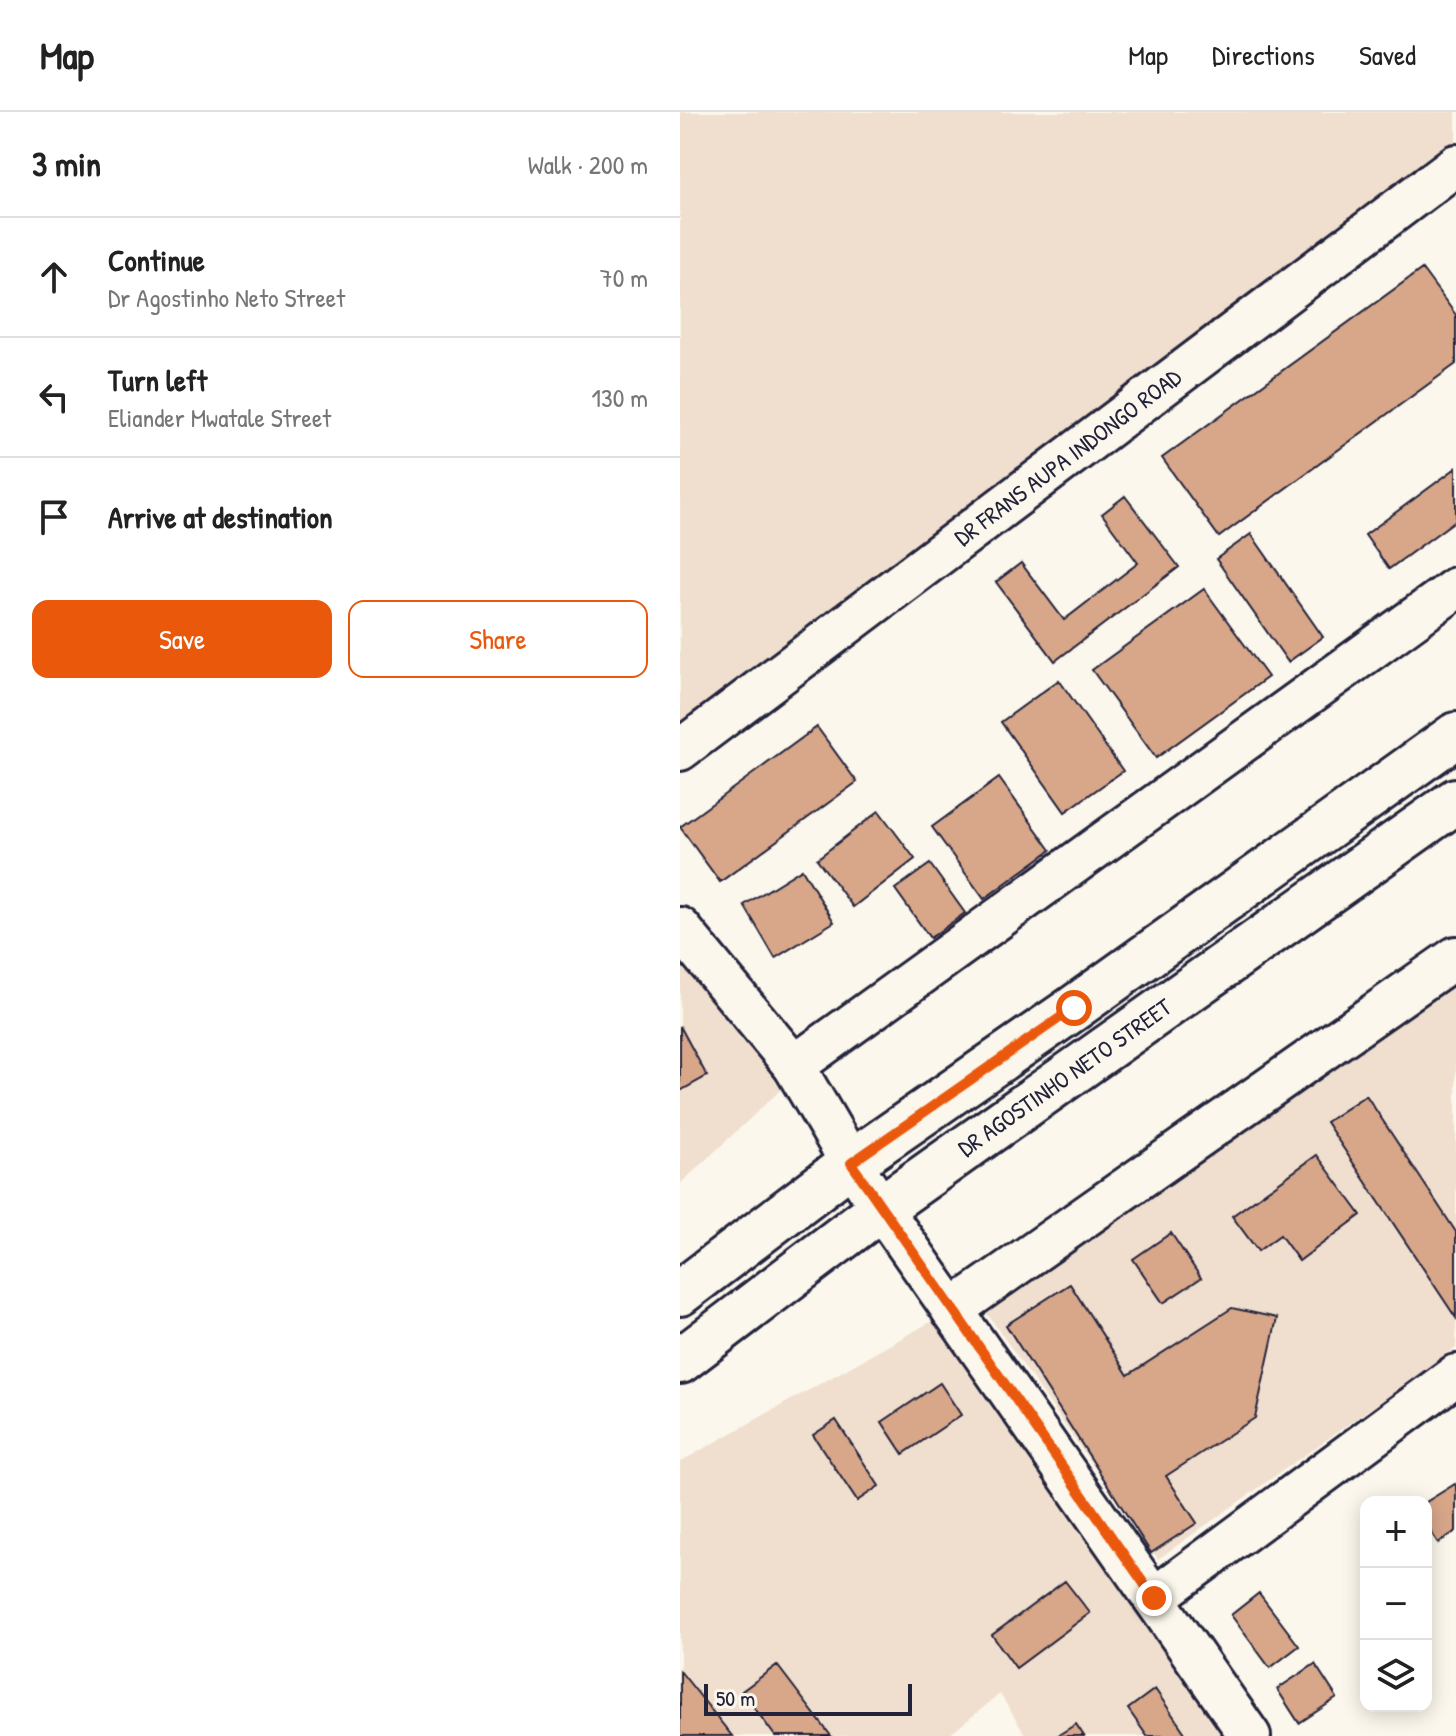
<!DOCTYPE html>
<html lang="en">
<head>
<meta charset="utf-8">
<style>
  body { margin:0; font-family:"Patrick Hand",sans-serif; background:#f6f6f6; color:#222 }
  .controls { position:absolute; right:24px; bottom:24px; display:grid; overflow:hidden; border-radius:16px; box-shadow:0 4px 20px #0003 }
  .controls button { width:72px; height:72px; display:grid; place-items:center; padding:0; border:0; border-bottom:2px solid #e0e0e0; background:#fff; color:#222; font:40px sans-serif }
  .scale { position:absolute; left:24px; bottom:20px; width:208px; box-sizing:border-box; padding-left:8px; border:4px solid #22223b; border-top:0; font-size:22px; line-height:28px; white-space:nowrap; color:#22223b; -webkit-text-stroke:6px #fbf7ec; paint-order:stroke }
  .stop { position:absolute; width:24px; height:24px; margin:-18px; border:6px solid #ea580c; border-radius:50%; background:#fff }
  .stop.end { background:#ea580c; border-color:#fff; box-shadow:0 2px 8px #0008 }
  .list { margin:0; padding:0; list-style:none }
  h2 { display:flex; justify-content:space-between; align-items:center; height:104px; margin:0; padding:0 32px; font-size:34px }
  h2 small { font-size:26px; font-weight:400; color:#767676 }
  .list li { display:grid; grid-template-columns:52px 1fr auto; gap:24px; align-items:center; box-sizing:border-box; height:120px; padding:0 32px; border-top:2px solid #e0e0e0 }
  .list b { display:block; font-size:30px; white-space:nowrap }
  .list p { margin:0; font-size:26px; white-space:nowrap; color:#767676 }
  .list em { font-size:26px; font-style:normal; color:#767676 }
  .actions { display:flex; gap:16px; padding:24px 32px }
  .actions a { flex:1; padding:18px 0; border:2px solid #ea580c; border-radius:16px; text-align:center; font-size:28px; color:#ea580c }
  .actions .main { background:#ea580c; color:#fff }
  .icon { flex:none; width:44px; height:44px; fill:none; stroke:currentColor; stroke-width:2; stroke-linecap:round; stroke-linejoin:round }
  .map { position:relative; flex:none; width:776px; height:1624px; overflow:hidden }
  header { display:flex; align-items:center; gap:48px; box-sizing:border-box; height:112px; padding:0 40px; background:#fff; border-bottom:2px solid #e0e0e0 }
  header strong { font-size:38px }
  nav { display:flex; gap:44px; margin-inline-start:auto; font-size:28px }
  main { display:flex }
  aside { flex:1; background:#fff }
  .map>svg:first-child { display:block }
  .built { fill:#f0dfcf }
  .building { fill:#d8a78a; stroke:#22223b; stroke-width:2 }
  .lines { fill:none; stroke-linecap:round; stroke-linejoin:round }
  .minor-casing { stroke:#22223b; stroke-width:46 }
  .major-casing { stroke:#22223b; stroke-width:50 }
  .minor { stroke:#fbf7ec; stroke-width:40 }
  .major { stroke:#fbf7ec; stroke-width:44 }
  .route { stroke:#ea580c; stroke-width:10 }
  .labels { text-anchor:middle; stroke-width:6; stroke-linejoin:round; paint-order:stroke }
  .street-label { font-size:24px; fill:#22223b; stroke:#fbf7ec }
</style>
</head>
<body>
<header>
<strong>Map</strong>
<nav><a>Map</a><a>Directions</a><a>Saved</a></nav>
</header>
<main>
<aside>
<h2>3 min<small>Walk · 200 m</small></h2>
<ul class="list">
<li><svg class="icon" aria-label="ahead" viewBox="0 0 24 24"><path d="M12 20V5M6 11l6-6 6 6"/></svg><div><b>Continue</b><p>Dr Agostinho Neto Street</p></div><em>70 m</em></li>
<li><svg class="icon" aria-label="left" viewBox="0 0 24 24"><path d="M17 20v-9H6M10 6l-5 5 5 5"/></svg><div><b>Turn left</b><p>Eliander Mwatale Street</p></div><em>130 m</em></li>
<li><svg class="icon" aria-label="arrive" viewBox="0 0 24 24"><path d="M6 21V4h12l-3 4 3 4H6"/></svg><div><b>Arrive at destination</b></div></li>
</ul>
<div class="actions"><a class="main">Save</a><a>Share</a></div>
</aside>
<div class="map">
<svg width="776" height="1624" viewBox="0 0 776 1624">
  <rect width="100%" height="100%" fill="#fbf7ec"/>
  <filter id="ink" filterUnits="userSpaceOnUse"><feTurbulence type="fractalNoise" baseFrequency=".0125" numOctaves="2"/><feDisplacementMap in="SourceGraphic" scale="16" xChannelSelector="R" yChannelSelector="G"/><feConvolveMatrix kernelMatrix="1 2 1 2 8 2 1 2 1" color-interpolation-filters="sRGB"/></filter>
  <g filter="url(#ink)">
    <path class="built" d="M 0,0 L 776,0 L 776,53 L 0,638 Z
      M 0,828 L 107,972 L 0,1072 Z
      M 776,867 L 776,1236 L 478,1447 L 306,1200 Z
      M 272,1198 L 570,1624 L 346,1624 L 320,1582 L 268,1624 L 0,1624 L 0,1350 Z"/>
    <path class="building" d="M 742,157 L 776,203 L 776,252 L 539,425 L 482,346 Z
      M 776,356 L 776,408 L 709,457 L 685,423 Z
      M 445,384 L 499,455 L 375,549 L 316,470 L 341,451 L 384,508 L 458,451 L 422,402 Z
      M 571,422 L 643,525 L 608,550 L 536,447 Z
      M 524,477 L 588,565 L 476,646 L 412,558 Z
      M 379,568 L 443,659 L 385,700 L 321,610 Z
      M 137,615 L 177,670 L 40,770 L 0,715 Z
      M 319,666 L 371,738 L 304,787 L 252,715 Z
      M 199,699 L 235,747 L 173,795 L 137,747 Z
      M 250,752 L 285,801 L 250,826 L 215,777 Z
      M 122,757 L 154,810 L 95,846 L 64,793 Z
      M 0,914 L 27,964 L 0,979 Z
      M 686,983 L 776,1120 L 776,1206 L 646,1010 Z
      M 637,1043 L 681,1103 L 619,1149 L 600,1123 L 578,1139 L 552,1104 Z
      M 491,1121 L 521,1166 L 483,1191 L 453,1147 Z
      M 390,1172 L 448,1263 L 552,1196 L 597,1206 L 575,1306 L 486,1364 L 517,1411 L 471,1441 L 326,1213 Z
      M 260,1271 L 281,1303 L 223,1342 L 202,1310 Z
      M 156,1308 L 199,1374 L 177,1389 L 133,1323 Z
      M 775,1372 L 776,1374 L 776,1419 L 758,1431 L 746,1412 L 746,1390 Z
      M 385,1469 L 410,1501 L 336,1556 L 312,1523 Z
      M 579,1481 L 619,1534 L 590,1556 L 551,1503 Z
      M 635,1552 L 657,1586 L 619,1611 L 597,1577 Z
      M 97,1553 L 151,1624 L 95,1624 L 62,1579 Z
      M 0,1559 L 52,1624 L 0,1624 Z
      M 475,1577 L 507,1624 L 467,1624 L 448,1597 Z
      M 396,1612 L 404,1624 L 377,1624 Z"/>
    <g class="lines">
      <defs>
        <g id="minor">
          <path id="s1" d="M 0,638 L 776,53"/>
          <path d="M 0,816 L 114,954 L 171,1051 L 201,1096 L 570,1624"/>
          <path d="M 114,954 L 776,476"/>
          <path d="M 272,1198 L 776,845"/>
          <path d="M 474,1486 L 776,1263"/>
        </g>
        <g id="major">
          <path d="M 0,1181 L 171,1051 L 394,896 L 776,623"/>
          <path id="s2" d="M 0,1249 L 201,1096 L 776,689"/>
        </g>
      </defs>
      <use href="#minor" class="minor-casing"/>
      <use href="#major" class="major-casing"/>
      <use href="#minor" class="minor"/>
      <use href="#major" class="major"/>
    </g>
  </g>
  <g class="lines" filter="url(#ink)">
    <path class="route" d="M 394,896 L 171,1051 L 474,1486"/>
  </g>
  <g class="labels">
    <g class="street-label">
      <text dy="8" stroke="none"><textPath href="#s1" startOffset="486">DR FRANS AUPA INDONGO ROAD</textPath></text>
      <text dy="8" stroke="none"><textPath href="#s2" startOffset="478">DR AGOSTINHO NETO STREET</textPath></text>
    </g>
  </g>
</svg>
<div class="controls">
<button>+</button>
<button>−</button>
<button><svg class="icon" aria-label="layers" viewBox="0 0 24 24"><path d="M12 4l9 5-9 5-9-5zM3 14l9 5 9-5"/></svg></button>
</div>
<div class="scale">50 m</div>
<div class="stop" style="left:394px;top:896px"></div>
<div class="stop end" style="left:474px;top:1486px"></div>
</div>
</main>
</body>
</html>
